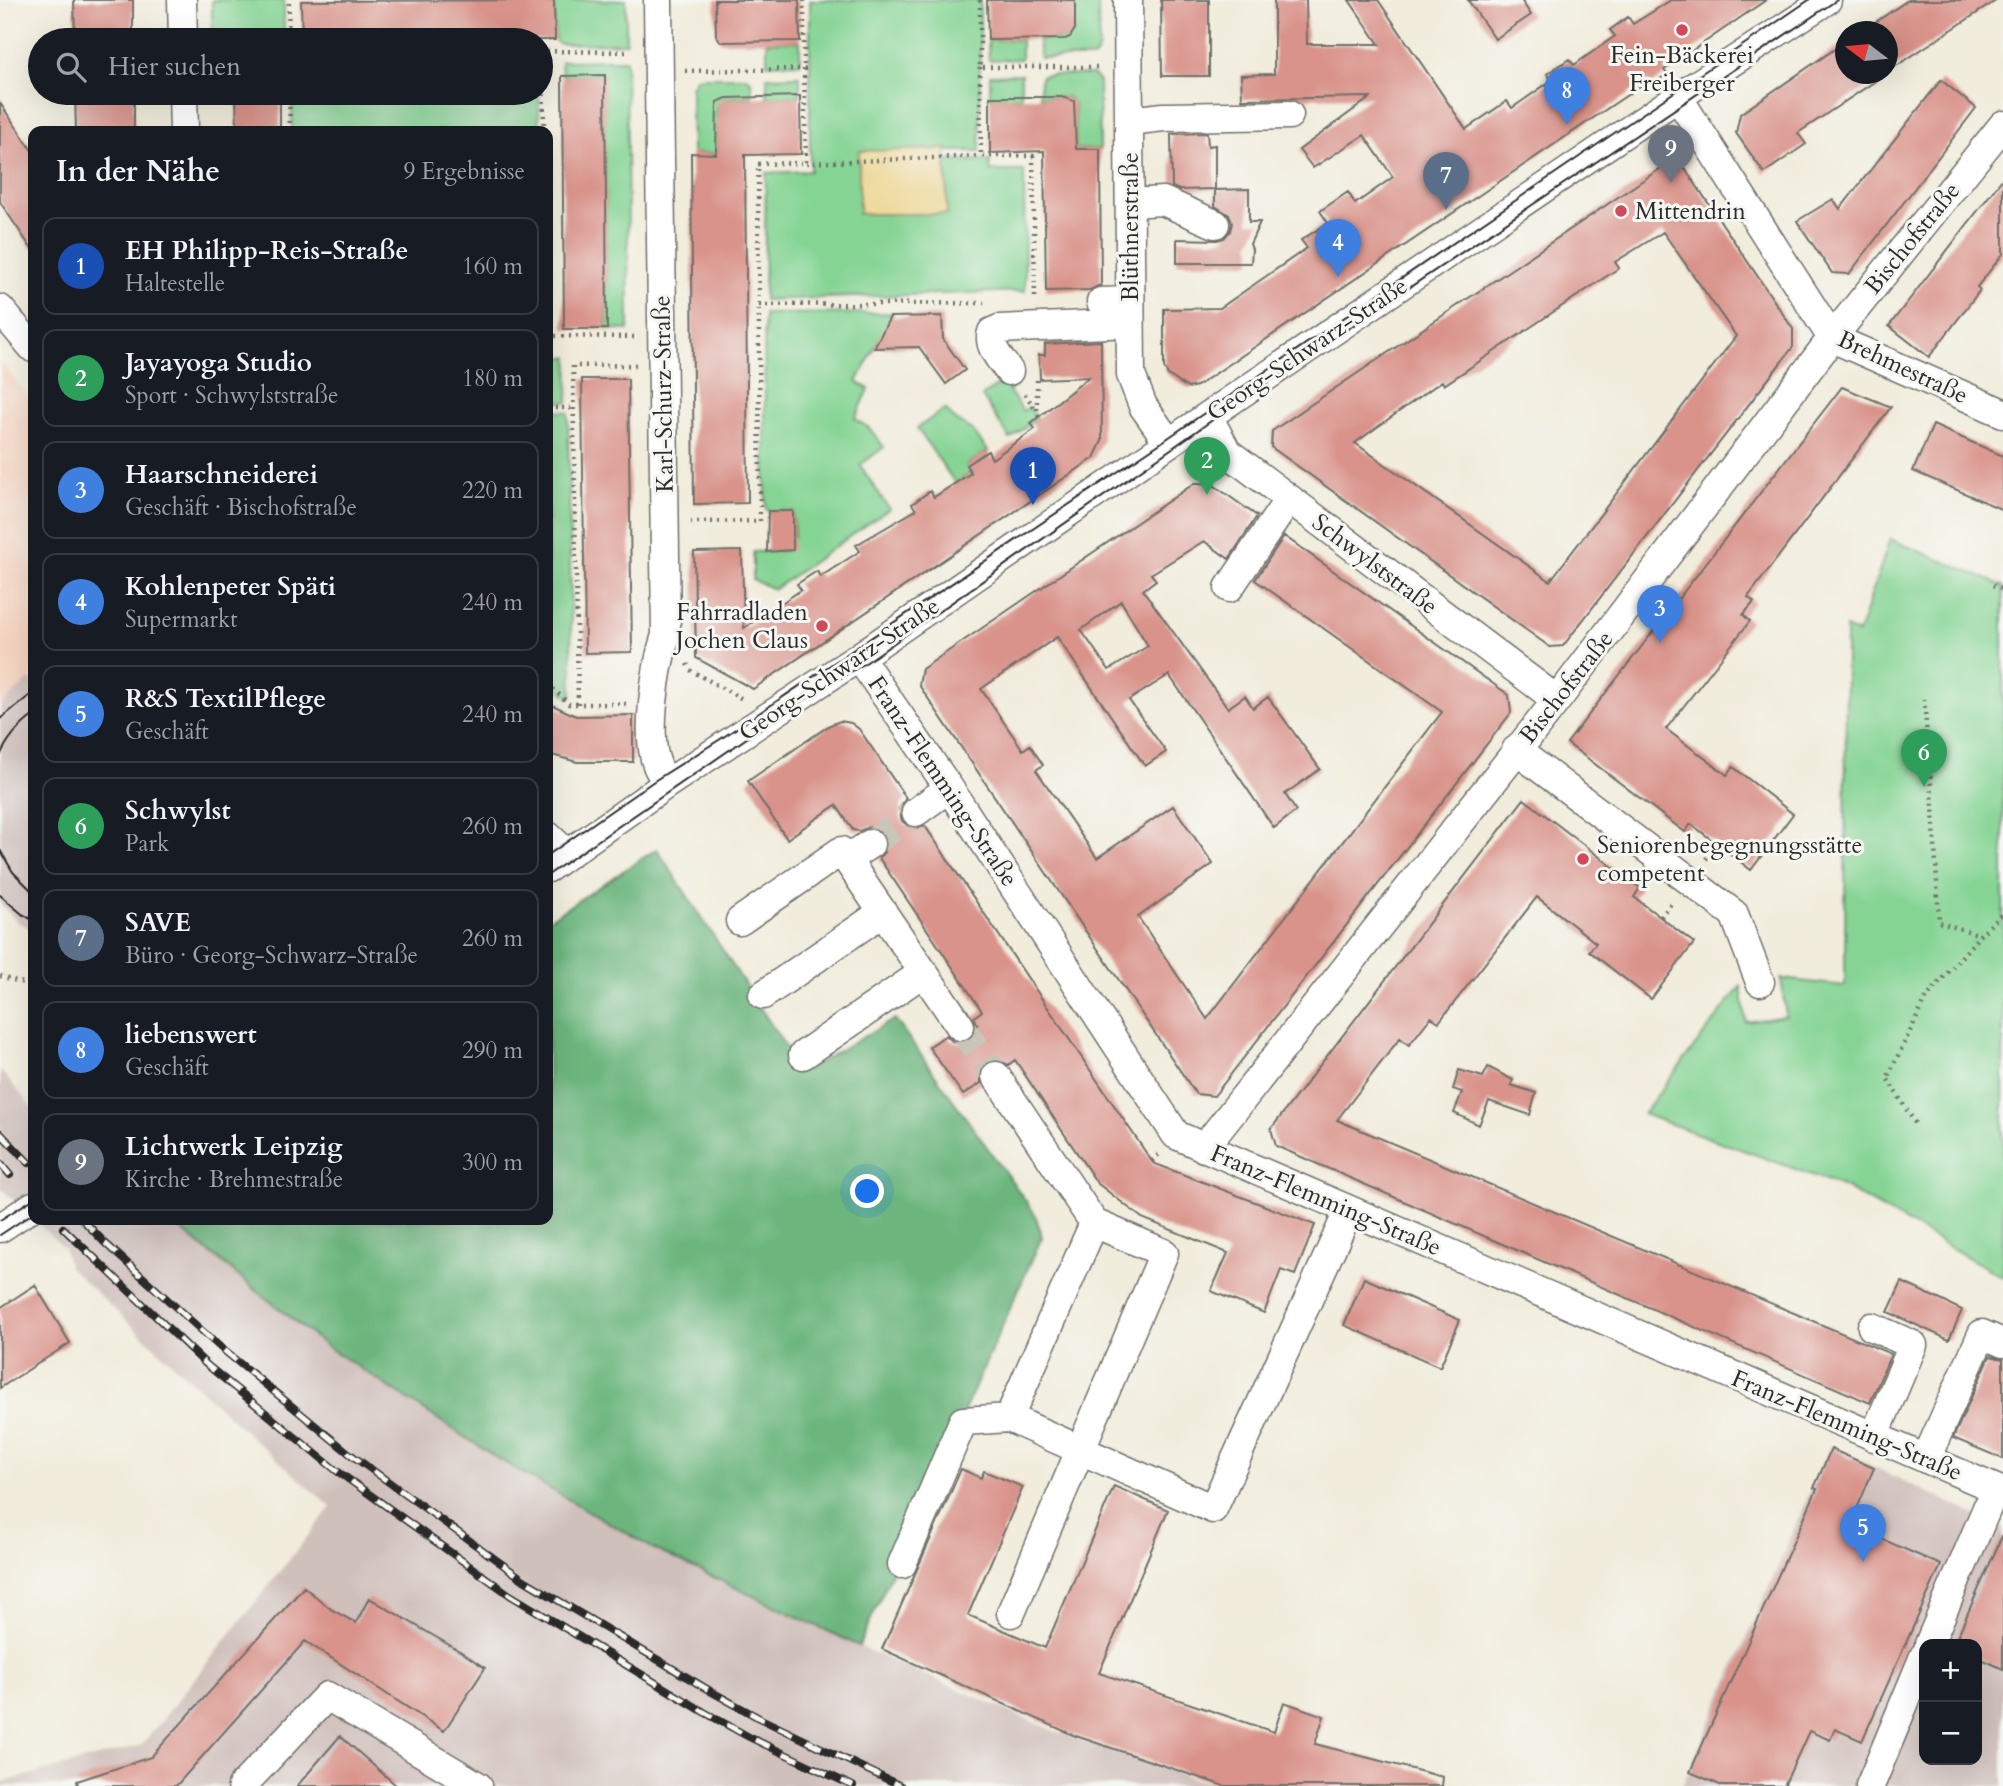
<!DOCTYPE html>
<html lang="de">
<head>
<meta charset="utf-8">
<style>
  body { margin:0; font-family:Cardo,serif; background:#20242c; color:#f1f3f6 }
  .controls { position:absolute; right:21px; bottom:21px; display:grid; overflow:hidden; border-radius:14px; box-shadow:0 7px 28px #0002 }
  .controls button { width:63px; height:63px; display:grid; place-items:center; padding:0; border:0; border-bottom:2px solid #363941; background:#171b24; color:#f1f3f6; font:35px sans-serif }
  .compass { position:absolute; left:1835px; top:21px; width:63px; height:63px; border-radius:50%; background:#171b24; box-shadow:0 7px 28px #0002; rotate:286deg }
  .you { position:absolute; left:868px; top:1192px; width:24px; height:24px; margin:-18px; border:5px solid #fff; border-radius:50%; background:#1a73e8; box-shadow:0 0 0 10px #1a73e833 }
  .badge { display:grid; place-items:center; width:46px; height:46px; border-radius:50%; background:#1a73e8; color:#fff; font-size:23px; font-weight:700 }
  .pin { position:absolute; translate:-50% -58px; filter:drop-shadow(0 2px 4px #0008) }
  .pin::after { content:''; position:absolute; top:37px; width:24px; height:21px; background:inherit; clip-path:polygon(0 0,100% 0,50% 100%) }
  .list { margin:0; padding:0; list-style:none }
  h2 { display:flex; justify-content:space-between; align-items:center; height:91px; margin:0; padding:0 28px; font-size:30px }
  h2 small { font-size:23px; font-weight:400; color:#9ea1a6 }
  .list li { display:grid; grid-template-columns:46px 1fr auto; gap:21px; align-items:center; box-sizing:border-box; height:98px; margin:0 14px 14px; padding:0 14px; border:2px solid #363941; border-radius:14px }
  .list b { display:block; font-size:26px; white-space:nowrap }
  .list p { margin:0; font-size:23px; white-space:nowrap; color:#9ea1a6 }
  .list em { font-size:23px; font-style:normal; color:#9ea1a6 }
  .icon { flex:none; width:38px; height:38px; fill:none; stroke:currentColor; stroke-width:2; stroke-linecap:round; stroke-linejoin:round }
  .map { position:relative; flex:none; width:2003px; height:1786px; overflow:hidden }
  .search { position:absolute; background:#171b24; box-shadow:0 7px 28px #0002; left:28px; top:28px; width:525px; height:77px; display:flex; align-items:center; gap:18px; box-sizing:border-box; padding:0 24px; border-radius:38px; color:#9ea1a6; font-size:26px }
  .panel { position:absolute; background:#171b24; box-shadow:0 7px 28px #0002; left:28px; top:126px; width:525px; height:1099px; border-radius:14px }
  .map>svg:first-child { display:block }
  .built { fill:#f4d3c0 }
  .industrial { fill:#d0c0bc; fill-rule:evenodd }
  .green { fill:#85d494; stroke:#588060; stroke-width:2 }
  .forest { fill:#6cb67e; stroke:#4c7054; stroke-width:2 }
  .sand { fill:#eeda9e; stroke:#8c8264; stroke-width:2 }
  .building { fill:#d9938a; fill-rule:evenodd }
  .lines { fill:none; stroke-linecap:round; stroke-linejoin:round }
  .minor-tunnel { stroke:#c9c5b8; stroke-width:28; stroke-dasharray:28 14; stroke-linecap:butt }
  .minor-casing { stroke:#706f69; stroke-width:31 }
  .path { stroke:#706f69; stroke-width:4.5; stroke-dasharray:2 5; stroke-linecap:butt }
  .minor { stroke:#fff; stroke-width:28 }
  .tram { stroke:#2b2b2b; stroke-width:2 }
  .rail-casing { stroke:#2b2b2b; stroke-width:8 }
  .rail { stroke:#f6f6f2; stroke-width:5; stroke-dasharray:16; stroke-linecap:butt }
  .poi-dot { fill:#d1495b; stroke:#f6f6f2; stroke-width:2.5 }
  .labels { text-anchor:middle; stroke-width:6; stroke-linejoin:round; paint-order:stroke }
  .poi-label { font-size:24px; fill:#2b2b2b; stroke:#f6f6f2; text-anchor:start }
  .street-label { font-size:24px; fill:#2b2b2b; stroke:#f6f6f2 }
</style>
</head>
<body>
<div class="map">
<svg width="2003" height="1786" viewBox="0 0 2003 1786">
  <rect width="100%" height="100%" fill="#f6f6f2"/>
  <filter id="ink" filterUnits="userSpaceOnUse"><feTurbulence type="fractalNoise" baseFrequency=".0143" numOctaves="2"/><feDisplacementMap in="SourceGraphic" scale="14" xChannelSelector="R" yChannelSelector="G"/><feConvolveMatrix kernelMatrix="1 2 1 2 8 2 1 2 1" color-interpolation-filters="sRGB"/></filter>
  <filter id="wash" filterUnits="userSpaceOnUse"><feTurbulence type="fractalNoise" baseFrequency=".00686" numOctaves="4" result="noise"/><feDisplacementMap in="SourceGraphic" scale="28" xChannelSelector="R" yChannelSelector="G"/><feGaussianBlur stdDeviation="1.57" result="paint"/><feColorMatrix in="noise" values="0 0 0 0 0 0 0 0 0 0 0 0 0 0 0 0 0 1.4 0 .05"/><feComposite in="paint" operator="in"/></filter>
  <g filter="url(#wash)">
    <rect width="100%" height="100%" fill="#f1ecdb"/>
    <path class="built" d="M 0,362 L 33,401 L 33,680 L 28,681 L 0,706 Z"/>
    <path class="industrial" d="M 33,680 L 33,929 L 19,923 L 0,904 L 0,706 L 28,681 Z
      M 0,1070 L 33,1108 L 33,1219 L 0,1187 Z
      M 34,1220 L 169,1220 L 323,1344 L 500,1460 L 654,1549 L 859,1646 L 1054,1731 L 1217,1786 L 0,1786 L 0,1783 L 142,1745 L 331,1507 L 249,1435 L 69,1267 L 64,1248 Z
      M 1830,1446 L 2003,1528 L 2003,1786 L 1682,1786 ZM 1924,1644 L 1977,1644 L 1977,1760 L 1924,1760 Z"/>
    <path class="green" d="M 212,0 L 284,0 L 284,40 L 212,40 Z
      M 554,0 L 626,0 L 626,43 L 560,44 L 555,41 Z
      M 810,0 L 980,0 L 980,151 L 946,151 L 945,149 L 859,214 L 947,214 L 946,161 L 990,160 L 990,171 L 1024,171 L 1025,291 L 764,300 L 766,173 L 810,171 Z
      M 1075,0 L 1098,0 L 1099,47 L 1096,56 L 1093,58 L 1040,58 L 1038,40 L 1065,39 L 1073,33 Z
      M 988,40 L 1021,40 L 1021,59 L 989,60 Z
      M 800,41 L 800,63 L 767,64 L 767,42 Z
      M 626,60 L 629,330 L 607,329 L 604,75 L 562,76 L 561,61 Z
      M 1021,74 L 1021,97 L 990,97 L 990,75 Z
      M 1046,75 L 1093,75 L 1099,82 L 1100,149 L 1076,149 L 1074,103 L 1067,97 L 1040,97 L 1040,81 L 1042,76 Z
      M 800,76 L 800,96 L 767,97 L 767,77 Z
      M 702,77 L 746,77 L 751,81 L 752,97 L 727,98 L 717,104 L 716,154 L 692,153 L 691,88 L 696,78 Z
      M 292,93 L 539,93 L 539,131 L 292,131 Z
      M 892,313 L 893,347 L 879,339 L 857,382 L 869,389 L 855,419 L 869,428 L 884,447 L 860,465 L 889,509 L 774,589 L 753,580 L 753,552 L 786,551 L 794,534 L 793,511 L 768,511 L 766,508 L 764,314 Z
      M 548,357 L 569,357 L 568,402 L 548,402 Z
      M 1010,377 L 1016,386 L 1009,391 L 1023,411 L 1029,407 L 1037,418 L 1010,439 L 982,396 Z
      M 945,409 L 956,421 L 971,429 L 988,451 L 966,465 L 971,473 L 955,483 L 917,428 Z
      M 548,411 L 568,412 L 572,696 L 567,696 L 548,677 Z
      M 1890,539 L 2003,586 L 2003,1277 L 1842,1186 L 1643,1114 L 1741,986 L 1746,1022 L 1786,1016 L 1781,979 L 1845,986 L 1846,628 L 1858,634 Z"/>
    <path class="forest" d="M 657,849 L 802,1072 L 895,1019 L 1035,1214 L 1042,1237 L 859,1646 L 654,1549 L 500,1460 L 323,1344 L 169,1220 L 548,1220 L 548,920 Z"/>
    <path class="sand" d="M 946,149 L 947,214 L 859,214 L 859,151 Z"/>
    <g id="blocks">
      <path class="building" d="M 74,0 L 133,0 L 133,40 L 75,40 Z
        M 554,0 L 555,40 L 302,40 L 301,1 Z
        M 715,0 L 799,0 L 800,41 L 721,42 L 716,35 Z
        M 987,0 L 1075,0 L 1075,29 L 1070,37 L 1065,39 L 988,40 Z
        M 1161,0 L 1209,0 L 1209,76 L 1162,76 Z
        M 1274,0 L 1306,0 L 1307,44 L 1379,44 L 1349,0 L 1378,0 L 1466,129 L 1507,101 L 1512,108 L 1552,80 L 1547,74 L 1569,59 L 1574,65 L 1615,36 L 1610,30 L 1628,17 L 1633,24 L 1671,0 L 1766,0 L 1664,70 L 1667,74 L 1652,85 L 1648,81 L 1197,386 L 1188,388 L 1168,375 L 1164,368 L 1164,309 L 1220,308 L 1307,248 L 1301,240 L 1328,223 L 1320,211 L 1348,192 L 1355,204 L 1393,177 L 1364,135 L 1313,168 L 1299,150 L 1371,97 L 1242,99 L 1241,75 L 1274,74 Z
        M 1468,0 L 1521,0 L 1531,15 L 1495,39 Z
        M 1908,0 L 1997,0 L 1887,72 L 1887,32 L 1861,32 Z
        M 1845,42 L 1845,74 L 1886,74 L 1798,133 L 1806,144 L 1764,173 L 1736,133 L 1740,114 Z
        M 605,75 L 607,329 L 564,329 L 562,76 Z
        M 1941,80 L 1976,108 L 1849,274 L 1832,273 L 1797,221 L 1833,199 L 1840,209 Z
        M 75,93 L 134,93 L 134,131 L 76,131 Z
        M 236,93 L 280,93 L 280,131 L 237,131 Z
        M 800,96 L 801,154 L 745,155 L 748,503 L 694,504 L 691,153 L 716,154 L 717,102 L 727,98 Z
        M 990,97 L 1062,97 L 1074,101 L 1076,149 L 1100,149 L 1101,285 L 1090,290 L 1046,291 L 1044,151 L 990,153 Z
        M 0,103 L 33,152 L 33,251 L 0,202 Z
        M 1207,133 L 1208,146 L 1215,145 L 1215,189 L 1179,190 L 1172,187 L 1171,134 Z
        M 1667,164 L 1684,167 L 1793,329 L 1793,347 L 1563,646 L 1550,647 L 1271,447 L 1272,431 ZM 1663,232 L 1736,336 L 1550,581 L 1355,443 L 1442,381 L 1444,385 L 1619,268 L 1615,262 Z
        M 2003,178 L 2003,254 L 1977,287 L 1980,290 L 1929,357 L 1889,326 Z
        M 1249,189 L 1249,222 L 1260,222 L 1250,244 L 1252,249 L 1251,263 L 1177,263 L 1177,239 L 1217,240 L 1224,238 L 1230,231 L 1232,223 L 1229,215 L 1215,206 L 1215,190 Z
        M 942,316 L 943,339 L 965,370 L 946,384 L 919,347 L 874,348 L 890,317 Z
        M 1101,341 L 1102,441 L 1094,458 L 753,689 L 696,658 L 694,552 L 742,551 L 744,628 L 801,590 L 797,584 L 817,571 L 820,577 L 860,551 L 856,545 L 916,510 L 912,504 L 930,491 L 934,497 L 971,473 L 966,465 L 988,451 L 992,459 L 1035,429 L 1031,423 L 1089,377 L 1040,379 L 1039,355 L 1045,355 L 1045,344 Z
        M 582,379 L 628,379 L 632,652 L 585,653 Z
        M 1842,387 L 1891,407 L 1748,597 L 1754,602 L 1743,615 L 1750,621 L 1666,729 L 1727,775 L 1733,767 L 1793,814 L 1751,870 L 1691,824 L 1685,832 L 1567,743 Z
        M 1933,425 L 2003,456 L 2003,510 L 1913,471 Z
        M 1195,483 L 1212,484 L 1257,516 L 1229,559 L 1204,541 L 1151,574 L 1156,580 L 1143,590 L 1228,708 L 1245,696 L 1253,708 L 1268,697 L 1320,769 L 1285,794 L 1296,811 L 1274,828 L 1169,675 L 1129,700 L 1166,752 L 1145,766 L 1057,637 L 981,689 L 1023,750 L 1030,745 L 1043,765 L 1036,770 L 1097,858 L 1173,806 L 1213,864 L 1138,917 L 1207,1019 L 1442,712 L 1255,580 L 1284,536 L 1509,695 L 1511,713 L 1214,1096 L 1196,1094 L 919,685 L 922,669 ZM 1121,601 L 1148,646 L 1109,670 L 1081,630 Z
        M 768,511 L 793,511 L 793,550 L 767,552 Z
        M 548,703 L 576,716 L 633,715 L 633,762 L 577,762 L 548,754 Z
        M 840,721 L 851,723 L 859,729 L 906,798 L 901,806 L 900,814 L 902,821 L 910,827 L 918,828 L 925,826 L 1153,1163 L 1315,1225 L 1295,1275 L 1281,1270 L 1264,1313 L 1211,1291 L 1228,1253 L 1142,1218 L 1097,1183 L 1015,1060 L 1008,1065 L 996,1059 L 986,1063 L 981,1069 L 981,1083 L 963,1095 L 929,1047 L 946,1035 L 952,1041 L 961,1043 L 970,1039 L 975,1033 L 977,1025 L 974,1017 L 982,1011 L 879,858 L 884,852 L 887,844 L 883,834 L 877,829 L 870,827 L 859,831 L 853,830 L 836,805 L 787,839 L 748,781 L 830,725 Z
        M 1524,799 L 1640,888 L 1634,897 L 1694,943 L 1651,999 L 1589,951 L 1596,943 L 1537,897 L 1439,1022 L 1431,1017 L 1409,1045 L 1400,1038 L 1337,1120 L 1891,1354 L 1870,1403 L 1276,1146 L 1271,1129 Z
        M 1488,1067 L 1513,1080 L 1511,1085 L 1536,1093 L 1530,1115 L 1489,1101 L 1479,1125 L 1454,1113 L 1462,1092 L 1453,1089 L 1459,1070 L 1483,1077 Z
        M 1364,1278 L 1460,1320 L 1440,1367 L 1344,1325 Z
        M 1902,1282 L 1962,1310 L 1949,1340 L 1888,1312 Z
        M 35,1285 L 70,1343 L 0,1388 L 0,1308 Z
        M 1990,1356 L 2003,1359 L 2003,1459 L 1953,1438 Z
        M 1831,1449 L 1874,1468 L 1850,1525 L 1941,1565 L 1862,1741 L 1835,1729 L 1830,1740 L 1809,1731 L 1784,1786 L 1722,1786 L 1690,1772 L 1817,1489 L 1814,1488 Z
        M 961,1469 L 981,1478 L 984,1471 L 1023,1487 L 968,1615 L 1045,1648 L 1114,1486 L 1168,1510 L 1099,1673 L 1274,1732 L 1284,1702 L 1324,1716 L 1315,1744 L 1443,1777 L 1442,1786 L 1224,1786 L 1073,1735 L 882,1649 Z
        M 2003,1534 L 2003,1669 L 1977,1657 L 1977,1644 L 1954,1644 Z
        M 304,1587 L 332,1610 L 356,1623 L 369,1598 L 463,1653 L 485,1668 L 444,1731 L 305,1641 L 176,1786 L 78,1786 L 77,1781 L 151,1757 Z
        M 340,1736 L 397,1786 L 297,1786 Z"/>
    </g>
  </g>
  <g filter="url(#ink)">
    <use href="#blocks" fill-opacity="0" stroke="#706f69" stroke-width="2"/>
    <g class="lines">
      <path class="minor-tunnel" d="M 870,844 L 916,812
        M 960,1026 L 996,1076"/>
      <defs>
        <path id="minor" d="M 182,0 L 183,40
          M 658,0 L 666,635 C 656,665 645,736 657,765 C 659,771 664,777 668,783
          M 1128,0 L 1131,375 L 1143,406 L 1169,443
          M 183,93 L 184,131
          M 1678,97 L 1832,338 L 2003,413
          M 1129,121 L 1163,117 L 1289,115
          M 1130,203 L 1163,201 L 1215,224
          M 1101,302 L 1130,301
          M 0,309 L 33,348
          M 1009,371 C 1001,360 987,346 992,332 L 999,329 L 1130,323
          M 1208,416 L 1227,452 L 1557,700
          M 1229,588 L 1289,499
          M 859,657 L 949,788 L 1176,1135 L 2003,1492
          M 1516,750 L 1734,914 L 1760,982
          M 916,812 L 949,788
          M 548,836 L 567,854
          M 847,859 L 870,844
          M 548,868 L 668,783 L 859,657 L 1208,416 L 1678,97 L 1827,0
          M 740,921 L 841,851 L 960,1026
          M 763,995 L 883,912
          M 803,1055 L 924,972
          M 996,1076 L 1094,1223 L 1164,1253 L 1011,1613
          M 1204,1148 L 1557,700 L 1832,338 L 2003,125
          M 0,1228 L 33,1206
          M 1872,1327 L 1913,1345 L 1874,1437
          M 1009,1418 L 1094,1223
          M 1926,1459 L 1982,1334 L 2003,1343
          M 902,1564 L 963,1421 L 1009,1418 L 1213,1509 L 1349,1210
          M 1929,1644 L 1995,1489
          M 242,1786 L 327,1696 L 478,1786
          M 1870,1786 L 1924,1656"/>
      </defs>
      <use href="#minor" class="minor-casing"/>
      <path class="path" d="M 804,0 L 804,69
        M 980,0 L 980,67 L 1100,67
        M 288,40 L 289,0
        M 980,67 L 981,156 L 1033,156 L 1035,300
        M 685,71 L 804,69 L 806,163 L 758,164 L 760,521 L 691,522
        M 289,93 L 290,131
        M 544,131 L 543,51 L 630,52
        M 806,163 L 981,156
        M 759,305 L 984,303
        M 548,336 L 636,337
        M 1037,380 L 1037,411 L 1039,417
        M 1025,394 L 1036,410
        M 548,408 L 574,408
        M 1993,585 L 2003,590
        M 687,664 L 690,670 L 744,700
        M 548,684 L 569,704 L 626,704
        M 1924,699 L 1933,806 L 1939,922 L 1980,935
        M 578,704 L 573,366 L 637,365
        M 1706,859 L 1718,844
        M 1661,917 L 1673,901
        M 0,976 L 33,986
        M 1915,1123 L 1887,1078 L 1927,997 L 1980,935 L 2003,913
        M 1152,1161 L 1159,1154"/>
      <use href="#minor" class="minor"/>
      <path class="tram" d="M 0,719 L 33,693
        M 0,756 C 7,740 19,726 33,716
        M 0,850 L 13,872 L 33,892
        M 548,855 L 654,781 L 719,740 L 1162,442 L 1809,0
        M 548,875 L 786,711 L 864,664 L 1211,421 L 1837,0
        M 0,895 L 22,914 L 33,920
        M 0,1220 L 33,1199
        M 0,1235 L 33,1213"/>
      <defs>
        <path id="rail" d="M 0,1133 L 29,1163
          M 0,1163 L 10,1175
          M 83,1220 L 105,1243 L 221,1348 L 350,1454 L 524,1580 L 712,1692 L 761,1719 L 901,1786
          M 63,1228 L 207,1365 L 337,1471 L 510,1595 L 704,1712 L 749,1737 L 853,1786"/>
      </defs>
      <use href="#rail" class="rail-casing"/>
      <use href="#rail" class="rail"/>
    </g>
  </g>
  <g class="poi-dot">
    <circle cx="1682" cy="30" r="7"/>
    <circle cx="1621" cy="211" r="7"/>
    <circle cx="822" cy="626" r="7"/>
    <circle cx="1583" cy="859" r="7"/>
  </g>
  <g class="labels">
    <g class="poi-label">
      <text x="1682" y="63" text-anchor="middle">Fein-Bäckerei<tspan x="1682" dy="28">Freiberger</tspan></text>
      <text x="1635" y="219">Mittendrin</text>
      <text x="808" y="620" text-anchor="end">Fahrradladen<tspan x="808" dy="28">Jochen Claus</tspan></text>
      <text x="1597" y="853">Seniorenbegegnungsstätte<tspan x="1597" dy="28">competent</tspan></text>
    </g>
    <g class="street-label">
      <text transform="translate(1130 227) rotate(-90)" y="8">Blüthnerstraße</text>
      <text transform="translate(1912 238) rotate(-51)" y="8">Bischofstraße</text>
      <text transform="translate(1307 349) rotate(-34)" y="8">Georg-Schwarz-Straße</text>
      <text transform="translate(1903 367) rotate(25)" y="8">Brehmestraße</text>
      <text transform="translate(663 394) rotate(-91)" y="8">Karl-Schurz-Straße</text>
      <text transform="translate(1375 564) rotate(37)" y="8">Schwylststraße</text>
      <text transform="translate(839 669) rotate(-34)" y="8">Georg-Schwarz-Straße</text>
      <text transform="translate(1566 687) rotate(-52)" y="8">Bischofstraße</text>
      <text transform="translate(943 781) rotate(56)" y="8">Franz-Flemming-Straße</text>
      <text transform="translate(1326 1200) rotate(23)" y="8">Franz-Flemming-Straße</text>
      <text transform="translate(1847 1425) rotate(23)" y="8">Franz-Flemming-Straße</text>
    </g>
  </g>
</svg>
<div class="controls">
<button>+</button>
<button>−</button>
</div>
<svg class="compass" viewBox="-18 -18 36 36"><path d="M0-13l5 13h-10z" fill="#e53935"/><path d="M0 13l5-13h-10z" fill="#9ea1a6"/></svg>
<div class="you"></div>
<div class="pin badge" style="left:1033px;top:505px;background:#1a4fb4">1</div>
<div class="pin badge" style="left:1207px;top:495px;background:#2e9e5b">2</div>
<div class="pin badge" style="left:1660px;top:643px;background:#3f7fe0">3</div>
<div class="pin badge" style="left:1338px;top:277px;background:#3f7fe0">4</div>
<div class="pin badge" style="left:1863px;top:1562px;background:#3f7fe0">5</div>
<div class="pin badge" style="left:1924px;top:787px;background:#2e9e5b">6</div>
<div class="pin badge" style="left:1446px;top:210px;background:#5c6f8a">7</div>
<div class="pin badge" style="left:1567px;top:125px;background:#3f7fe0">8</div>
<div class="pin badge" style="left:1671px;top:183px;background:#6b7280">9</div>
<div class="search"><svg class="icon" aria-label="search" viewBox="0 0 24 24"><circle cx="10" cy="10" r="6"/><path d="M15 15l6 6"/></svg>Hier suchen</div>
<section class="panel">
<h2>In der Nähe<small>9 Ergebnisse</small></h2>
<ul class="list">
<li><span class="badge" style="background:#1a4fb4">1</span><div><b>EH Philipp-Reis-Straße</b><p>Haltestelle</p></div><em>160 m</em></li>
<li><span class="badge" style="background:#2e9e5b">2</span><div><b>Jayayoga Studio</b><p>Sport · Schwylststraße</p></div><em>180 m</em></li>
<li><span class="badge" style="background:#3f7fe0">3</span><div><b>Haarschneiderei</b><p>Geschäft · Bischofstraße</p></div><em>220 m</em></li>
<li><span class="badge" style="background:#3f7fe0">4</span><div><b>Kohlenpeter Späti</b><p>Supermarkt</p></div><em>240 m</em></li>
<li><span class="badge" style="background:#3f7fe0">5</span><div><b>R&amp;S TextilPflege</b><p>Geschäft</p></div><em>240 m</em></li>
<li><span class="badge" style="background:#2e9e5b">6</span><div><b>Schwylst</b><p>Park</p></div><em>260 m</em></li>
<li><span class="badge" style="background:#5c6f8a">7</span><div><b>SAVE</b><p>Büro · Georg-Schwarz-Straße</p></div><em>260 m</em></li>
<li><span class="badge" style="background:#3f7fe0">8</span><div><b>liebenswert</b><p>Geschäft</p></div><em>290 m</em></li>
<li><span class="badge" style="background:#6b7280">9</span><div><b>Lichtwerk Leipzig</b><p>Kirche · Brehmestraße</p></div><em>300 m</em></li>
</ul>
</section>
</div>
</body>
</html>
